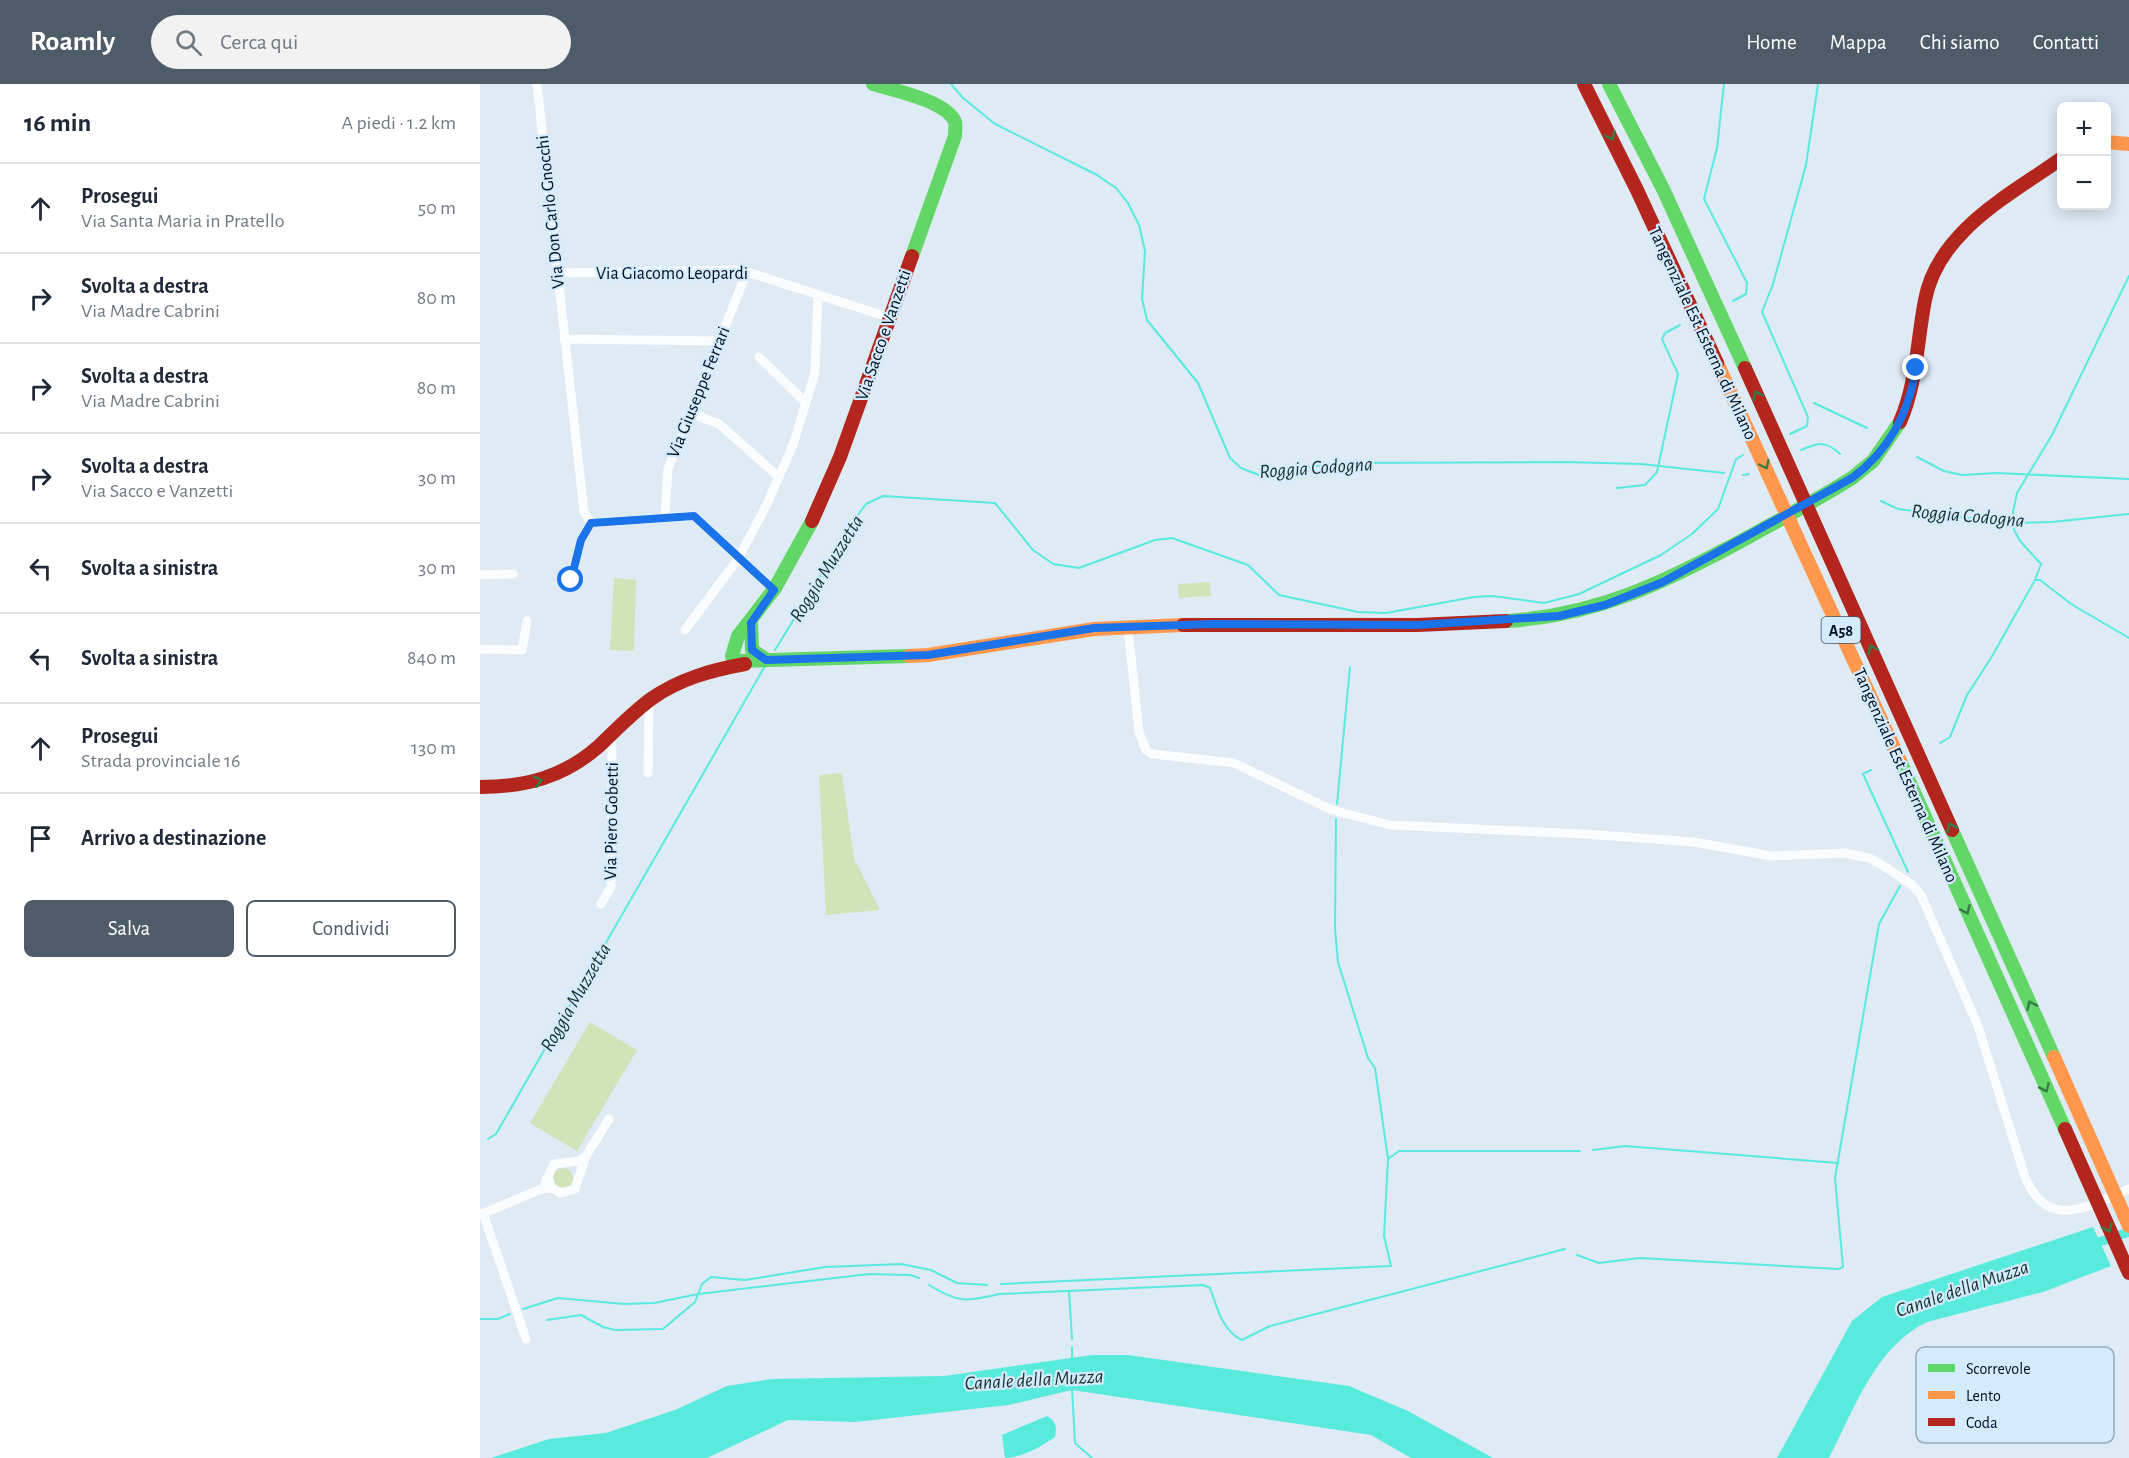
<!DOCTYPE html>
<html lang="it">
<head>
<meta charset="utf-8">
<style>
  body { margin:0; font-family:"Alegreya Sans",sans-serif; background:#f2f2f3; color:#1f2937 }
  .controls { position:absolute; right:18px; top:18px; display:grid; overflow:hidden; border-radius:9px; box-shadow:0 3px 15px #0003 }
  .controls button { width:54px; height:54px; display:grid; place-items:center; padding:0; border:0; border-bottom:2px solid #e0e1e3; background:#fff; color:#1f2937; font:30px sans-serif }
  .stop { position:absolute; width:18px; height:18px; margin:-14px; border:4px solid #1a73e8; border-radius:50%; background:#fff }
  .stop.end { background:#1a73e8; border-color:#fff; box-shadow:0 2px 6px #0008 }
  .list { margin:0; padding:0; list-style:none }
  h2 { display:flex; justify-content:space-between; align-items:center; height:78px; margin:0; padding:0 24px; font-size:26px }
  h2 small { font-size:20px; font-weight:400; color:#747a83 }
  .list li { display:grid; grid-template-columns:39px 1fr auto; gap:18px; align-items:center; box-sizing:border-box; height:90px; padding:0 24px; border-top:2px solid #e0e1e3 }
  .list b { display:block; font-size:22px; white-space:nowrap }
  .list p { margin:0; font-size:20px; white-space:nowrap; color:#747a83 }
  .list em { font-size:20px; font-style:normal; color:#747a83 }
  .actions { display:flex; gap:12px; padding:18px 24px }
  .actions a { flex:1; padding:14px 0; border:2px solid #4e5c6a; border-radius:9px; text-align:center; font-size:21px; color:#4e5c6a }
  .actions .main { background:#4e5c6a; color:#fff }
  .icon { flex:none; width:33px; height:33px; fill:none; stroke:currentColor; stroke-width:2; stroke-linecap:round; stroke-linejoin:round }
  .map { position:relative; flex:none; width:1649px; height:1374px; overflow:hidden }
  header { display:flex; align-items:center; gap:36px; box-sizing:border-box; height:84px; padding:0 30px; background:#4e5c6a; color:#fff }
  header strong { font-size:28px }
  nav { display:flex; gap:33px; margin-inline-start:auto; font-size:21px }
  .search { width:420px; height:54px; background:#f2f2f3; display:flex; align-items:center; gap:15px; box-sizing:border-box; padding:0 21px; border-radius:33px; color:#747a83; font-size:22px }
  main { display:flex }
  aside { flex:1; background:#fff }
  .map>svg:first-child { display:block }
  .green { fill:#cfe4b8 }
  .water { fill:#59eade }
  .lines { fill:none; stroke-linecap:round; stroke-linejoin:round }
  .stream { stroke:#59eade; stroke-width:2 }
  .canal { stroke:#59eade; stroke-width:9 }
  .street { stroke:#fafcfd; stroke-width:9 }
  .fast { stroke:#63d668; stroke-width:14 }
  .slow { stroke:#ff974d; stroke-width:14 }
  .jam { stroke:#b3261e; stroke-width:14 }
  .oneway { stroke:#367c47 }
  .route { stroke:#1a73e8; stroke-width:8 }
  .labels { text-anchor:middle; stroke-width:4.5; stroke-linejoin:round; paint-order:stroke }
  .shield { fill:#d4ebfe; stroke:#405162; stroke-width:1.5 }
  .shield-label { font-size:16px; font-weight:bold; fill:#000f1f }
  .street-label { font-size:18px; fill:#000f1f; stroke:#d4ebfe }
  .water-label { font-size:20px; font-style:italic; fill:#14302c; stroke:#d4ebfe }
  .key { fill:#d4ebfe; stroke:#94a9bb; stroke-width:1.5 }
  .key-label { font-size:16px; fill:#000f1f }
</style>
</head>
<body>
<header>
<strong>Roamly</strong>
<div class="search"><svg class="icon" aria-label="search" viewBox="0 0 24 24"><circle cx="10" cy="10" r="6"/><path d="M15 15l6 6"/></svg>Cerca qui</div>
<nav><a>Home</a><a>Mappa</a><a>Chi siamo</a><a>Contatti</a></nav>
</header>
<main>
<aside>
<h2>16 min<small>A piedi · 1.2 km</small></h2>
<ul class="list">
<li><svg class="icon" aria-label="ahead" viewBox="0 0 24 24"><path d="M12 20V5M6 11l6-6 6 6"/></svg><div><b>Prosegui</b><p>Via Santa Maria in Pratello</p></div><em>50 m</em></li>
<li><svg class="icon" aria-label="right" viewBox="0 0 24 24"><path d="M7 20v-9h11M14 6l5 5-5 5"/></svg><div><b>Svolta a destra</b><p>Via Madre Cabrini</p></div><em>80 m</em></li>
<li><svg class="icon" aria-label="right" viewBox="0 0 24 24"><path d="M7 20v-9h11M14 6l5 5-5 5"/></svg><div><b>Svolta a destra</b><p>Via Madre Cabrini</p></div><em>80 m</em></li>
<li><svg class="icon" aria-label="right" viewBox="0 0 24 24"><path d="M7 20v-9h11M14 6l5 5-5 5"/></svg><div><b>Svolta a destra</b><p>Via Sacco e Vanzetti</p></div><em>30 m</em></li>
<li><svg class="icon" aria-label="left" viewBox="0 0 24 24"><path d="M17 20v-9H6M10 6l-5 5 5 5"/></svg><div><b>Svolta a sinistra</b></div><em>30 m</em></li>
<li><svg class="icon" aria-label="left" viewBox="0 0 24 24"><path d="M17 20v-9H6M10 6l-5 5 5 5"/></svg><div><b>Svolta a sinistra</b></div><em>840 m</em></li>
<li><svg class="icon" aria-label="ahead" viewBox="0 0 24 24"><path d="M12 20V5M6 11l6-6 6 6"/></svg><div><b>Prosegui</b><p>Strada provinciale 16</p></div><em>130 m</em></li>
<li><svg class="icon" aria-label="arrive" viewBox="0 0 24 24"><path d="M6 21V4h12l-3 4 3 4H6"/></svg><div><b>Arrivo a destinazione</b></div></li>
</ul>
<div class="actions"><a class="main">Salva</a><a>Condividi</a></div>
</aside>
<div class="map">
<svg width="1649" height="1374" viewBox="0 0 1649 1374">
  <rect width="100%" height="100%" fill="#deeaf4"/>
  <path class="green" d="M 134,494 L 156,496 L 154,567 L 130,566 Z
    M 730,498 L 731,512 L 699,514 L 698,500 Z
    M 362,689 L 374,774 L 400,826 L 346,831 L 339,691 Z
    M 110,938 L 157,966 L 97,1067 L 50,1039 Z
    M73 1094a10 10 0 1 1 20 0a10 10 0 1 1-20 0Z"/>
  <path class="water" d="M 1613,1143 L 1631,1182 L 1563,1208 L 1447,1238 C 1395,1263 1374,1326 1349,1374 L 1297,1374 L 1372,1237 L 1402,1213 Z
    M 612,1271 L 648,1271 L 869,1302 L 928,1327 L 1013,1374 L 931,1374 L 891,1351 L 592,1306 L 529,1321 L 375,1338 L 308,1336 L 227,1374 L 11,1374 L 69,1355 L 126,1349 L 195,1326 L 247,1302 L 292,1295 L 464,1292 Z
    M 567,1332 C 576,1337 577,1343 575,1353 C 562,1362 542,1374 525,1374 L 522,1351 Z"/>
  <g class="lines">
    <path class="stream" d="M 471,0 L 483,14 L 515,40 L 617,91 L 636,104 L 648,119 L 659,141 L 665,167 L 662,215 L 667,236 L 718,299 L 750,374 L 761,384 L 779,391 L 856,379 L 1087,378 L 1161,380 L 1244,389
      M 1244,0 L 1237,64 L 1224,115 L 1267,199 L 1266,210 L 1253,217
      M 1334,319 L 1387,344
      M 1310,350 L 1327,342 L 1328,333 L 1282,228 L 1293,200 L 1326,81 L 1338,0
      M 1321,366 C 1338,359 1346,356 1360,370
      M 1437,373 L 1464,387 L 1482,391 L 1516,389 L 1649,395
      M 1263,391 L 1269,390
      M 1137,404 L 1165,401 L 1177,388 L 1198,290 L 1182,255 L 1185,249 L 1200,241
      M 1401,417 L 1418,425 L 1528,439 L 1572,438 L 1649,430
      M 1555,496 L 1561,480 L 1540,457 L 1534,446 L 1533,428 L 1537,409 L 1572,351 L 1649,192
      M 295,566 L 380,428 L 386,420 L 403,412 L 515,419 L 553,466 L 573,480 L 599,484 L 675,456 L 692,454 L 768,481 L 799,511 L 878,528 L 906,529 L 994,513 L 1013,512 L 1064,519 L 1099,510 L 1181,471 L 1212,450 L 1238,425 L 1256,375 L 1263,371
      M 1460,659 L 1470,653 L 1487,611 L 1511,574 L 1555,496 L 1560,496 L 1591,520 L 1649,554
      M 1391,686 L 1383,690 L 1428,788
      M 857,720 L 870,583
      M 8,1055 L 16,1050 L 285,582
      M 1113,1066 L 1145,1062 L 1358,1079
      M 908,1075 L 919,1067 L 1100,1067
      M 1097,1171 L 1119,1179 L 1160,1174 L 1358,1185 L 1363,1183 L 1355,1094 L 1399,840 L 1420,802
      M 521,1200 L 911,1182 L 904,1152 L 908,1075 L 895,984 L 888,974 L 858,878 L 855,845 L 856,735
      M 449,1201 C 478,1219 487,1218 519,1210 L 723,1201 L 730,1204 C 737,1223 742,1247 762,1256 L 790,1242 L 1085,1165
      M 589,1207 L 592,1255
      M 43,1225 L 78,1214 L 144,1220 L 174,1219 L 218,1210 L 389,1190 L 430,1191 L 439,1194
      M 0,1235 L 18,1235 L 30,1230
      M 67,1236 L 101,1231 L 123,1243 L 135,1246 L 183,1245 L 215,1218 L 222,1200 L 231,1193 L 265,1196 L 345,1183 L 421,1180 L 451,1186 L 477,1199 L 507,1201
      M 592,1263 L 592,1274
      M 592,1304 L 595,1359 L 612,1374"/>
    <path class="canal" d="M 1610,1161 L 1649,1148"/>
    <path class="street" d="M 57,0 L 104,428 L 111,439
      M 77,189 L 261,186 L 408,233
      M 84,255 L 239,257
      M 279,273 L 326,319
      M 210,329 L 239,340 L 299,393
      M 185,432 L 188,385 L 267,188
      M 111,439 L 214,432 L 294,506
      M 0,491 L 33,490
      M 91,496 L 101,456 L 111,439
      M 648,544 L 659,648 L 666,666 L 672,670 L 754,679 L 852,726 L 910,741 L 1104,750 L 1214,758 L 1291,772 L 1364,769 L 1389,774 L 1402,781 L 1431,800 L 1441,811 L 1498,942 L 1545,1093 C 1568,1148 1608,1122 1649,1105
      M 205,546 L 258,475 L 287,420 L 313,361 L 335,289 L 338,210
      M 0,565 L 42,566 L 47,537
      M 168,689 L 169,618
      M 121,820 L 131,803 L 132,666 L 130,651
      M 68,1094 L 72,1104 L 81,1109 L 95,1105 L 106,1072 L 129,1035
      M 65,1098 L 74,1080 L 99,1077 L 106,1072
      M 3,1129 L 46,1255
      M 0,1131 L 61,1105 L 72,1104"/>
    <path class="fast" d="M 393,0 C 413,6 467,17 475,38 C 476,41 475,48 475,52 L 432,172
      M 1129,0 L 1183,105 L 1265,284
      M 332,437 L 295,504 L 258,552 L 252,572 L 257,577 L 429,572
      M 1026,537 C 1117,532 1187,497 1265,455 C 1301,435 1337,416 1372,394 L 1393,377 L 1420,338
      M 271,539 L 272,566 L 287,576
      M 1420,677 L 1585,1045
      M 1472,746 L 1574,973"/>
    <path class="slow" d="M 1626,58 L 1649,60
      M 1237,279 L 1420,677
      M 429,572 L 448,571 L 614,545 L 703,541
      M 1574,973 L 1649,1142"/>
    <path class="jam" d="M 1104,0 L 1157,106 L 1237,279
      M 1265,284 L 1472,746
      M 1420,338 C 1437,299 1437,257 1445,216 C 1458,147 1530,111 1582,74
      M 332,437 L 360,373 L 432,172
      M 703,541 L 937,541 L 1026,537
      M 0,703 C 46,703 84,693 119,662 C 136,646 152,629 171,615 C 199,595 232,586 265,580
      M 1585,1045 L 1649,1189"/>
  </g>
  <defs><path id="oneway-chevron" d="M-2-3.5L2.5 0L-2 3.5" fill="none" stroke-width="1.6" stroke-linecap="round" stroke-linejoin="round" transform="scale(1.5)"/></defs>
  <g class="oneway">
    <use href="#oneway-chevron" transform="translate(1131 52) rotate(64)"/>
    <use href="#oneway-chevron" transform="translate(1277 311) rotate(-115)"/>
    <use href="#oneway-chevron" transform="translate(1285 381) rotate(65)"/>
    <use href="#oneway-chevron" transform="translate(1392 565) rotate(-114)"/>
    <use href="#oneway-chevron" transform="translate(58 697) rotate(-14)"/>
    <use href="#oneway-chevron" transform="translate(1471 743) rotate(-114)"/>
    <use href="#oneway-chevron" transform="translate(1486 826) rotate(66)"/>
    <use href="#oneway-chevron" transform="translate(1551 921) rotate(-114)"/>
    <use href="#oneway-chevron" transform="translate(1565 1004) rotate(66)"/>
    <use href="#oneway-chevron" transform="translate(1628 1144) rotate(65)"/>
  </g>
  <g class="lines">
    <path class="route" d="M 91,496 L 101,456 L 111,439 L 214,432 L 294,506 L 271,539 L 272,566 L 286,576 L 448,571 L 614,544 L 733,540 L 937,541 L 1079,532 L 1125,521 L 1183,498 L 1372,394 C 1410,366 1429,329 1436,284"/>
  </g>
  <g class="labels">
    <rect class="shield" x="1341.5" y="533" width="39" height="26" rx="4.5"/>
    <g class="shield-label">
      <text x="1361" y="552">A58</text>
    </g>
    <g class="street-label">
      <text transform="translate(70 128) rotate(-96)" y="6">Via Don Carlo Gnocchi</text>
      <text x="192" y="195">Via Giacomo Leopardi</text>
      <text transform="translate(1223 249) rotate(65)" y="6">Tangenziale Est Esterna di Milano</text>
      <text transform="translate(403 251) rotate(-71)" y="6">Via Sacco e Vanzetti</text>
      <text transform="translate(218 308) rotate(-68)" y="6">Via Giuseppe Ferrari</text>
      <text transform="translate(1426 691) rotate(66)" y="6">Tangenziale Est Esterna di Milano</text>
      <text transform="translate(131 737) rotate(-89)" y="6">Via Piero Gobetti</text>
    </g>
    <g class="water-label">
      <text transform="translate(836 383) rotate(-4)" y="7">Roggia Codogna</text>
      <text transform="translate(1488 431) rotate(5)" y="7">Roggia Codogna</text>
      <text transform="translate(346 484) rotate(-58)" y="7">Roggia Muzzetta</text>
      <text transform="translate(95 913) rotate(-60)" y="7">Roggia Muzzetta</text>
      <text transform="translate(1482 1204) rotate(-19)" y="7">Canale della Muzza</text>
      <text transform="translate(554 1295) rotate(-3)" y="7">Canale della Muzza</text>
    </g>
  </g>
  <rect x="1436" y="1263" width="198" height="96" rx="9" class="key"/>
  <rect x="1448" y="1280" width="27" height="8" fill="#63d668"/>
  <rect x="1448" y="1307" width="27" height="8" fill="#ff974d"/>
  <rect x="1448" y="1334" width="27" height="8" fill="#b3261e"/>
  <g class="key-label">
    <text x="1486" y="1290">Scorrevole</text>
    <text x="1486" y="1317">Lento</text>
    <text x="1486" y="1344">Coda</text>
  </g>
</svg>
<div class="controls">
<button>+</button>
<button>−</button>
</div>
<div class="stop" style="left:91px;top:496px"></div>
<div class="stop end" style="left:1436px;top:284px"></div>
</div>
</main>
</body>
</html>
